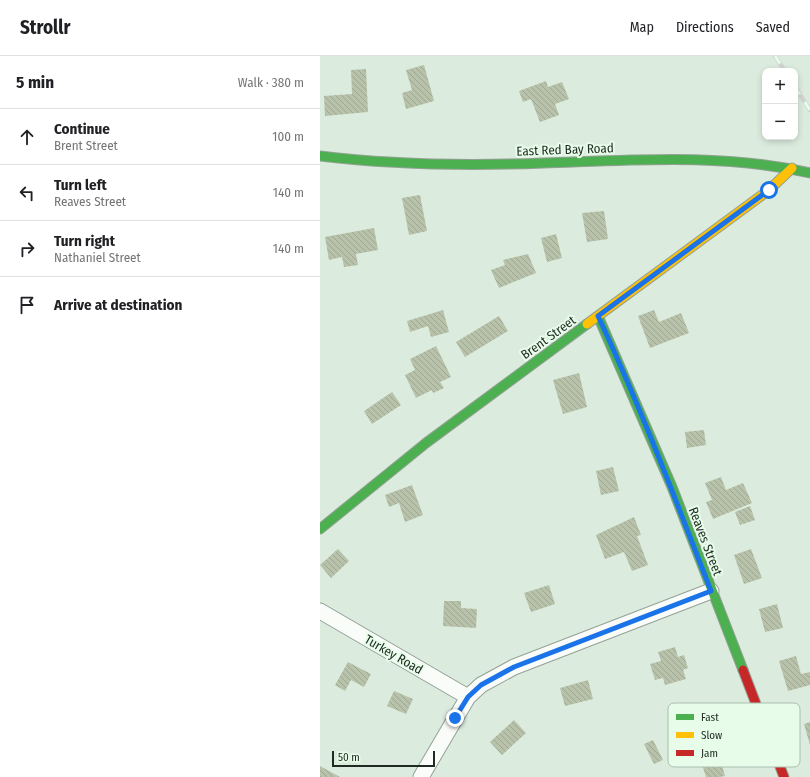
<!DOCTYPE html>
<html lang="en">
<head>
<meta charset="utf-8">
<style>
  body { margin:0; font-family:"Fira Sans Condensed",sans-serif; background:#f6f6f6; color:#202124 }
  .controls { position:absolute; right:12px; top:12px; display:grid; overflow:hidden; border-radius:8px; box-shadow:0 2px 6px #0003 }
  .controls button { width:36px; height:36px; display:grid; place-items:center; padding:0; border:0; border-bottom:1px solid #e0e0e0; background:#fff; color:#202124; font:20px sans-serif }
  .scale { position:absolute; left:12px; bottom:10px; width:103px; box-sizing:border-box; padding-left:4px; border:2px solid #1f2a21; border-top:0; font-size:11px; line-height:14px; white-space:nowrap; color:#1f2a21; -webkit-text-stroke:3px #e7fdea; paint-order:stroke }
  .stop { position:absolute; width:12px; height:12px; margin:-9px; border:3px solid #1a73e8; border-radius:50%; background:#fff }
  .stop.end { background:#1a73e8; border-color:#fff; box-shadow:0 1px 4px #0008 }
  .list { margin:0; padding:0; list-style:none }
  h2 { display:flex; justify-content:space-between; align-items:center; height:52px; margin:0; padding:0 16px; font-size:17px }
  h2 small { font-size:13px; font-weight:400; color:#757577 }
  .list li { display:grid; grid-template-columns:26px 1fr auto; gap:12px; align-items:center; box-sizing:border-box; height:56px; padding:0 16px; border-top:1px solid #e0e0e0 }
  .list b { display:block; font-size:15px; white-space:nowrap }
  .list p { margin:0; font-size:13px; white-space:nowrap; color:#757577 }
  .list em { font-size:13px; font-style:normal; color:#757577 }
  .icon { flex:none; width:22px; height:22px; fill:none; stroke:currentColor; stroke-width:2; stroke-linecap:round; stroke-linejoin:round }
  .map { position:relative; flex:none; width:490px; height:721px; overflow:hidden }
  header { display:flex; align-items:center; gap:24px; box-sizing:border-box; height:56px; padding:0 20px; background:#fff; border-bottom:1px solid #e0e0e0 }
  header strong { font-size:19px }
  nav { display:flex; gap:22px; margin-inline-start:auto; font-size:14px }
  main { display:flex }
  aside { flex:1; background:#fff }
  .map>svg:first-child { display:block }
  .building { fill:url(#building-back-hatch) }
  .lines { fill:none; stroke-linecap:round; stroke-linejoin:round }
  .street-casing { stroke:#94a196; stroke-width:17 }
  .fast-casing { stroke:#94a196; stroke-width:11 }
  .slow-casing { stroke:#94a196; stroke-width:11 }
  .jam-casing { stroke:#94a196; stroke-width:11 }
  .street { stroke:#fafcfa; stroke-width:15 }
  .fast { stroke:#4caf50; stroke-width:9 }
  .slow { stroke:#ffc107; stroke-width:9 }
  .jam { stroke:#c62828; stroke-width:9 }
  .rail-casing { stroke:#d1d5d1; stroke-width:4.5 }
  .rail { stroke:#e7fdea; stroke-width:3; stroke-dasharray:9; stroke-linecap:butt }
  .route { stroke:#1a73e8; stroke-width:5 }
  .labels { text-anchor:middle; stroke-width:4; stroke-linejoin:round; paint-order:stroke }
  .street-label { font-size:13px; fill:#1f2a21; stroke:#e7fdea }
  .key { fill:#e7fdea; stroke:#abbeae; stroke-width:1 }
  .key-label { font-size:11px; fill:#1f2a21 }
</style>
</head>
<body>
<header>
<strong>Strollr</strong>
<nav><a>Map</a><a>Directions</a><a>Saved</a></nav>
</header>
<main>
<aside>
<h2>5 min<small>Walk · 380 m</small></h2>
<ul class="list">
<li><svg class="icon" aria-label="ahead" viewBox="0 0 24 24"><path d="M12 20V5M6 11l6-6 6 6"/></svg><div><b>Continue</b><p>Brent Street</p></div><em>100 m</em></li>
<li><svg class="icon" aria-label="left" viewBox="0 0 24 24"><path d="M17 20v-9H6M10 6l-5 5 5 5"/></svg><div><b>Turn left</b><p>Reaves Street</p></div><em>140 m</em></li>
<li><svg class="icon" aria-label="right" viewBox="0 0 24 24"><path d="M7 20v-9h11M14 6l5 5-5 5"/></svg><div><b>Turn right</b><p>Nathaniel Street</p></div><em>140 m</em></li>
<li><svg class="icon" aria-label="arrive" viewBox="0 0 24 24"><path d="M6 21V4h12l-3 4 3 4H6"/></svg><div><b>Arrive at destination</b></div></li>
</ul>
</aside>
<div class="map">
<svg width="490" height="721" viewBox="0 0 490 721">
  <defs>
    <pattern id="building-back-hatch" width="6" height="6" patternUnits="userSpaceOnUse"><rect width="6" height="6" fill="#b8c2aa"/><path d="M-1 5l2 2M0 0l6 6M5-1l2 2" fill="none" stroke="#9ea792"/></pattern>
  </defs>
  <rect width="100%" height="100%" fill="#dbecde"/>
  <path class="building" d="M 104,9 L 114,45 L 86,53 L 82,37 L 92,34 L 86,14 Z
    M 46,13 L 48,56 L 5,60 L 4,40 L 32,38 L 31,14 Z
    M 226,25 L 228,31 L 242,26 L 249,43 L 235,48 L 239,59 L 220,66 L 211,43 L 203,46 L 199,35 Z
    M 100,139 L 107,175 L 89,179 L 82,142 Z
    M 284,155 L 288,183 L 267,186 L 262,157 Z
    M 54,172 L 58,194 L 36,198 L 38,209 L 24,211 L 22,201 L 9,204 L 5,181 Z
    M 236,178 L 242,202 L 227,206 L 221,182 Z
    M 208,198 L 216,217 L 179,232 L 171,214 L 185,209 L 183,204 Z
    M 123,254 L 129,276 L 111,281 L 108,270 L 90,276 L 87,265 Z
    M 334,254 L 339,266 L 361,257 L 369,277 L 330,292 L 318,260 Z
    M 179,260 L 188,275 L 145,301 L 136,286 Z
    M 116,290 L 131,321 L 120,326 L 124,332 L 113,337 L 112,334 L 96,342 L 85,319 L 95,314 L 90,303 Z
    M 259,317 L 267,351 L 243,358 L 233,324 Z
    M 72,336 L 81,349 L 52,368 L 44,355 Z
    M 384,374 L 386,389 L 367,392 L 365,376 Z
    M 293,411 L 299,435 L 281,439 L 276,415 Z
    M 401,421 L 406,434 L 423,427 L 432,447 L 393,463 L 386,446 L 392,444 L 385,427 Z
    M 92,429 L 103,459 L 85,466 L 79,447 L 69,451 L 65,439 Z
    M 430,450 L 435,464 L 420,469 L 415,456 Z
    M 314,461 L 321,479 L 317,480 L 328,509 L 312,515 L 304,496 L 285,503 L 276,479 Z
    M 18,493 L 29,505 L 11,522 L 0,509 Z
    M 431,493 L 442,522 L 424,528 L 414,499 Z
    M 229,529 L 235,548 L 211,556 L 204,537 Z
    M 124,545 L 141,545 L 141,552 L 157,553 L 156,572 L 123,570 Z
    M 457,548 L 463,572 L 445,576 L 439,553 Z
    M 355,591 L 358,601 L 364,599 L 368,612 L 363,614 L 366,623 L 345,629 L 343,622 L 335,624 L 330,608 L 341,605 L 338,596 Z
    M 476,600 L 481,618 L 490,616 L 490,629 L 468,635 L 459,605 Z
    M 28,606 L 51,618 L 44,631 L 31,624 L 25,635 L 15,629 Z
    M 268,624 L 273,643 L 245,650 L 240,632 Z
    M 74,635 L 93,643 L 86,658 L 67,650 Z
    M 385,661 L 390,678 L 396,676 L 399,688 L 396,689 L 405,720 L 400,721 L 386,721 L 375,686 L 356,691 L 350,671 Z
    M 194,664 L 206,677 L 182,699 L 170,686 Z
    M 490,666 L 490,689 L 484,668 Z
    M 333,684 L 343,704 L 334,708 L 324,688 Z
    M 0,710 L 20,721 L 0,721 Z"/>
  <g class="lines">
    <defs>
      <path id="street" d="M 0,555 L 148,641
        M 101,721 L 148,641 L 161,629 L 194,611 L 391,535"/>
      <path id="fast" d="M 0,100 C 75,109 149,110 224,107 C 313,104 402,97 490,117
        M 278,260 L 352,431 L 423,614
        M 0,473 L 106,387 L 267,268"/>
      <path id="slow" d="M 267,268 L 449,134 L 472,112"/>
      <path id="jam" d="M 423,614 L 464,721"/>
    </defs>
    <use href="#street" class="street-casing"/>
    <use href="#fast" class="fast-casing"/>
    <use href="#slow" class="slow-casing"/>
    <use href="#jam" class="jam-casing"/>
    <use href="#street" class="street"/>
    <use href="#fast" class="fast"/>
    <use href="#slow" class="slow"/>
    <use href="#jam" class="jam"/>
    <defs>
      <path id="rail" d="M 455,0 L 465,15
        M 475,31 L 490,54"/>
    </defs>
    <use href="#rail" class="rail-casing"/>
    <use href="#rail" class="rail"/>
  </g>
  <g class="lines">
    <path class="route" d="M 135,662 L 148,641 L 161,629 L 194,611 L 391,535 C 355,442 320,350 278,260 L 449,134"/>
  </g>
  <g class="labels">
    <g class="street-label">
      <text transform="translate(245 93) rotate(-2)" y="5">East Red Bay Road</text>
      <text transform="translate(228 281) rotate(-36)" y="5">Brent Street</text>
      <text transform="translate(386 485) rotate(69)" y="5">Reaves Street</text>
      <text transform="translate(74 598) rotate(30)" y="5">Turkey Road</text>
    </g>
  </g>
  <rect x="348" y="647" width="132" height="64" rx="6" class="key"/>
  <rect x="356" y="658" width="18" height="6" fill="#4caf50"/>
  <rect x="356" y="676" width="18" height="6" fill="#ffc107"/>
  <rect x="356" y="694" width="18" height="6" fill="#c62828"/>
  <g class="key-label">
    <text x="381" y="665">Fast</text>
    <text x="381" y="683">Slow</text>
    <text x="381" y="701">Jam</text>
  </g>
</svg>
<div class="controls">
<button>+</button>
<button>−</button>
</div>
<div class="scale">50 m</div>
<div class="stop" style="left:449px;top:134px"></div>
<div class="stop end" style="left:135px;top:662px"></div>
</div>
</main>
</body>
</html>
